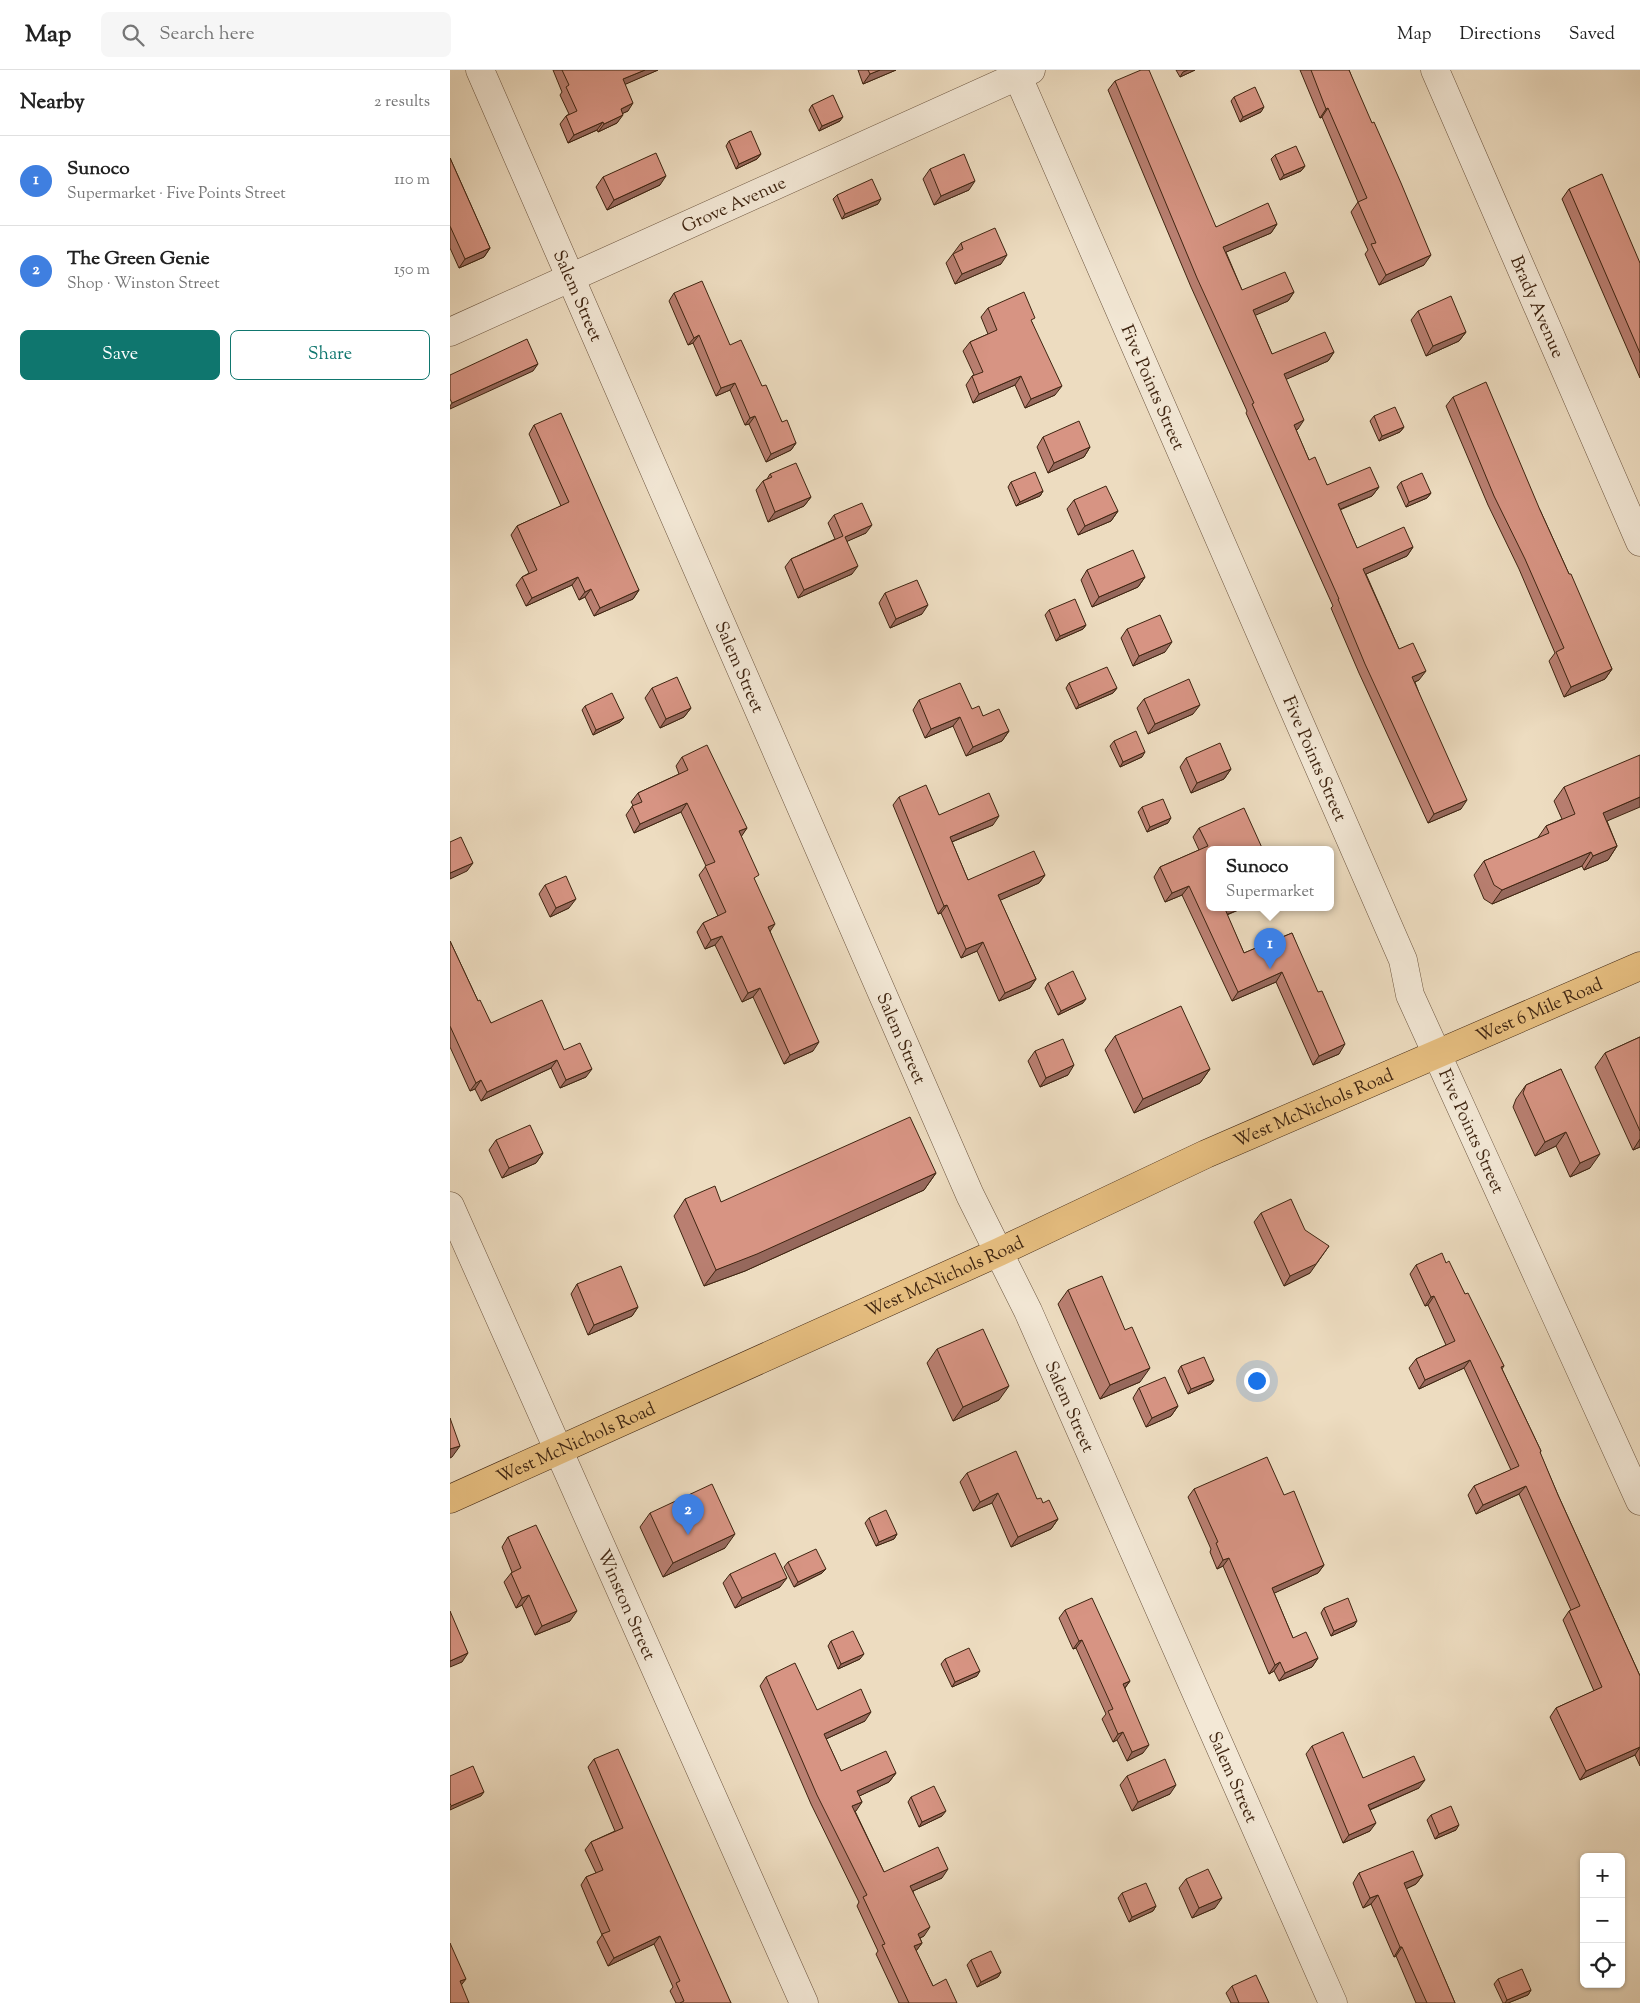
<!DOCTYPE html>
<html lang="en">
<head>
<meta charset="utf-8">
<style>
  body { margin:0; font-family:"Sorts Mill Goudy",serif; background:#f6f6f6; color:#222 }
  .controls { position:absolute; right:15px; bottom:15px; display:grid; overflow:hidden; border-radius:8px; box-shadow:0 1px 4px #0004 }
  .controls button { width:45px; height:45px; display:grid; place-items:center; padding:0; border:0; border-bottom:1px solid #e0e0e0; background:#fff; color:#222; font:25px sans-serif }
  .you { position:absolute; left:806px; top:1310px; width:18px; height:18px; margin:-12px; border:4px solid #fff; border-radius:50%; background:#1a73e8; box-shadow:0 0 0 8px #1a73e833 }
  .badge { display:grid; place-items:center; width:32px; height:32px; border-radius:50%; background:#0f766e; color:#fff; font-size:16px; font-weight:700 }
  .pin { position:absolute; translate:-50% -41px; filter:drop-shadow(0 1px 2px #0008) }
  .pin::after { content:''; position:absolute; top:26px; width:18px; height:15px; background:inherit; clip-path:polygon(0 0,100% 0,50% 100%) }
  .popup { position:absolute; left:756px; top:776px; width:128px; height:65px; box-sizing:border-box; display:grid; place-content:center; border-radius:8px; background:#fff; filter:drop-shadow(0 1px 4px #0005); font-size:16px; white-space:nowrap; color:#767676 }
  .popup b { font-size:19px; color:#222 }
  .popup::after { content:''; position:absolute; left:50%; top:100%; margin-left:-10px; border:10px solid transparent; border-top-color:#fff }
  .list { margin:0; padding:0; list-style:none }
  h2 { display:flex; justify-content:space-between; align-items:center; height:65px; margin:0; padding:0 20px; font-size:21px }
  h2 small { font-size:16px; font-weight:400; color:#767676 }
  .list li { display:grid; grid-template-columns:32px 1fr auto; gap:15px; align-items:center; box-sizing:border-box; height:90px; padding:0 20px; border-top:1px solid #e0e0e0 }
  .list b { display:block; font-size:19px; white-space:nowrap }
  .list p { margin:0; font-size:16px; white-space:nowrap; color:#767676 }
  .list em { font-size:16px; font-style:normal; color:#767676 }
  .actions { display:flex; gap:10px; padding:15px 20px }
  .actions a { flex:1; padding:11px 0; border:1px solid #0f766e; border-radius:8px; text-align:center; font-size:18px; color:#0f766e }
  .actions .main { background:#0f766e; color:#fff }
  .icon { flex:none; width:28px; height:28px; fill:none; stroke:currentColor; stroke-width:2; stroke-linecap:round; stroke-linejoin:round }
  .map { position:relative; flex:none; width:1190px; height:1933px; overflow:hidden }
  header { display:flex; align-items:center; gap:30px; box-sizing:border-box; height:70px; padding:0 25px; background:#fff; border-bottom:1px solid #e0e0e0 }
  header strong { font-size:24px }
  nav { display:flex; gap:28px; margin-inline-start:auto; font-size:18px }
  .search { width:350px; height:45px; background:#f6f6f6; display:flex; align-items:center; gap:12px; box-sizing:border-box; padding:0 18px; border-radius:8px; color:#767676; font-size:19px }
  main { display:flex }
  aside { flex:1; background:#fff }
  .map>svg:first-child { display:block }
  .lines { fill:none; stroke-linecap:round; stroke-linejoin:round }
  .minor-casing { stroke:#6a533d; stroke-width:29 }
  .major-casing { stroke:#3f2511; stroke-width:29 }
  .minor { stroke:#f3e8d6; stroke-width:28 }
  .major { stroke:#e6be80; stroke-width:28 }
  .wall { fill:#b97f71; stroke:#3f2511 }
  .shaded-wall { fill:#96685c; stroke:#3f2511 }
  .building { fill:#d79483; stroke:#3f2511 }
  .labels { text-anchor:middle; stroke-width:4; stroke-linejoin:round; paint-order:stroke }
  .street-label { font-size:18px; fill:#3f2511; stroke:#f3e8d6 }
</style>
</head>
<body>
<header>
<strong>Map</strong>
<div class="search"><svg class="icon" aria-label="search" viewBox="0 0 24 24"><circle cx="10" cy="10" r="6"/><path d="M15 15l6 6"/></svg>Search here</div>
<nav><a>Map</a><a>Directions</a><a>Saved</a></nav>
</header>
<main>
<aside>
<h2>Nearby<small>2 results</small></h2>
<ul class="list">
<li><span class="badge" style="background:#3f7fe0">1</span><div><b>Sunoco</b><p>Supermarket · Five Points Street</p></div><em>110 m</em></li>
<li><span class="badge" style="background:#3f7fe0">2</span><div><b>The Green Genie</b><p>Shop · Winston Street</p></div><em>150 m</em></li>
</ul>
<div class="actions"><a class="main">Save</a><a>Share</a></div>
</aside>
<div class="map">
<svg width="1190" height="1933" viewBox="0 0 1190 1933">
  <rect width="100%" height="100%" fill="#eddcc0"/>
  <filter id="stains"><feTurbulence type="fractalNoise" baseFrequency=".004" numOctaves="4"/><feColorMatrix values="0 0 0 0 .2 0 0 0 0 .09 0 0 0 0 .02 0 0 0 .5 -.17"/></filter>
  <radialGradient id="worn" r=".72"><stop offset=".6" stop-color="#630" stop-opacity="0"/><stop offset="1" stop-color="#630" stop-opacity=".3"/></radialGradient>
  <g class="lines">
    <defs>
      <g id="minor">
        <path id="s1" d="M 30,0 L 520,1125 L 578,1241 L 883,1933"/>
        <path id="s2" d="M 565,0 L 953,890 L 960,925 L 1190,1431"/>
        <path id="s3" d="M 985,0 L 1190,472"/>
        <path id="s4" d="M 0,262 L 581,0"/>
        <path id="s5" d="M 0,1136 L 354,1933"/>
      </g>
      <g id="major">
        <path id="s6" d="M 0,1429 L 549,1182 L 756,1084 L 1190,896"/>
      </g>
    </defs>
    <use href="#minor" class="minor-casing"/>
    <use href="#major" class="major-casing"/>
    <use href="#minor" class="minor"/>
    <use href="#major" class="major"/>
  </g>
  <path class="wall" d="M 103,0 L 208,0 L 175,14 L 178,41 L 173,43 L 167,53 L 148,62 L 147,60 L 118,73 L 110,54 L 116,46 L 119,44 L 110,25 L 112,22 Z
    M 408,0 L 446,0 L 413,14 Z
    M 726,0 L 745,0 L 730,7 Z
    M 850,0 L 899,0 L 974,195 L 929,215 L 915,184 L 918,180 L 901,142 L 908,132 L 872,47 L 870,48 Z
    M 665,11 L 766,157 L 827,154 L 821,163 L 776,182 L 792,220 L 844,222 L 838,231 L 805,245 L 822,284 L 884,282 L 878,291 L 836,309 L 848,359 L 846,360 L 859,390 L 877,415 L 929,417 L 922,426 L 890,440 L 907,478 L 963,477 L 957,486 L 916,504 L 949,579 L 969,610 L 965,612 L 1011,739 L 978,753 L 909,603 L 881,538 L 883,536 L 796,343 L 797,341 L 741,217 L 658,20 Z
    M 784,27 L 811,42 L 790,52 L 781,31 Z
    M 362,35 L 390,51 L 369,61 L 359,40 Z
    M 279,71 L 311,84 L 307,89 L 286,99 L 276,76 Z
    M 825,85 L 855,96 L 851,101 L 830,110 L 821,89 Z
    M 0,88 L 40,178 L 34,187 L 9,198 L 0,178 Z
    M 480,99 L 519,120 L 484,135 L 473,109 Z
    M 153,107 L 210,115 L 157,140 L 146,117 Z
    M 1119,119 L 1190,193 L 1190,308 L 1112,129 Z
    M 387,125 L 428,134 L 392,149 L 383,129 Z
    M 511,173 L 551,194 L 505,214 L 496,193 Z
    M 224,223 L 280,275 L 312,316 L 332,352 L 346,373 L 341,380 L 316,392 L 299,354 L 295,355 L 280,320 L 266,326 L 243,273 L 238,275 L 219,231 Z
    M 538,238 L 582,252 L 605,325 L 575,338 L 565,315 L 523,333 L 516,315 L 522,306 L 524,305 L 513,281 L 520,272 L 538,264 L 531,247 Z
    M 968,241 L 1016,262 L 1009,271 L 976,286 L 961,250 Z
    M 1003,327 L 1090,440 L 1162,599 L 1155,609 L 1114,627 L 1099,591 L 1105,583 L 1069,499 L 1038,435 L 996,336 Z
    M 924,346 L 954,357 L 950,362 L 929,371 L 920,351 Z
    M 84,355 L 189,520 L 183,529 L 144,546 L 135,527 L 129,530 L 122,515 L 76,536 L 66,515 L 72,507 L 79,503 L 61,465 L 67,456 L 111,436 L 79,364 Z
    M 593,367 L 640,377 L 634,387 L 598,403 L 587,377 Z
    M 320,404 L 361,427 L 354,436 L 318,452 L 306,420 L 313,411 L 317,409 Z
    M 561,412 L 593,421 L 590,426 L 566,436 L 558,417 Z
    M 951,412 L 981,423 L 977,428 L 956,437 L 947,417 Z
    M 624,430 L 668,441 L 661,451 L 628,465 L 617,439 Z
    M 384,445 L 416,463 L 397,471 L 402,504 L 348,528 L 335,497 L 341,489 L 385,469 L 378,453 Z
    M 637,500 L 695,507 L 688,517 L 642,537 L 631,510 Z
    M 435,523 L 472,544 L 440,558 L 429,533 Z
    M 599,540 L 636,555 L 633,559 L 606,571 L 595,545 Z
    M 677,559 L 715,582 L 683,596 L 671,568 Z
    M 619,613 L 667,618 L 663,623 L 626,639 L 616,618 Z
    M 202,618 L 241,638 L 234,647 L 210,658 L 195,628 Z
    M 694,629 L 743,644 L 698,664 L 687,638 Z
    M 469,630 L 522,639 L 559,661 L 552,671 L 516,686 L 503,656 L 475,668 L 463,640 Z
    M 135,636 L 174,648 L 170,652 L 143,665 L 132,640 Z
    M 664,671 L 692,687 L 670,697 L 660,676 Z
    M 232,687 L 297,758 L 291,766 L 320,861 L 363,981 L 334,994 L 303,927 L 292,932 L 265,875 L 255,879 L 247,862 L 253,853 L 268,846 L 249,805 L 256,796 L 231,742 L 184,763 L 176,745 L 183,735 L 181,732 L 188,723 L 229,704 L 226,696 Z
    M 736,688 L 781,699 L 774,709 L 741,723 L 730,697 Z
    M 1114,717 L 1157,751 L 1167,776 L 1158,790 L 1134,800 L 1132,796 L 1042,834 L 1034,829 L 1024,805 L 1034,791 L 1087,769 L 1096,756 L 1112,749 L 1104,731 Z
    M 449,727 L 489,745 L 543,755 L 502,772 L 518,810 L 595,805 L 589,813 L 550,830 L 586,909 L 580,918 L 549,931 L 527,881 L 511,888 L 491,843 L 488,844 L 443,735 Z
    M 692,737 L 718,753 L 697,762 L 688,742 Z
    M 749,758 L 793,838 L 777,845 L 794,883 L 842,863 L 889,984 L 863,995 L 826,912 L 782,931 L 732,825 L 715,832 L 704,807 L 710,797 L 749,780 L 743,767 Z
    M 95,815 L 119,838 L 100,847 L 89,824 Z
    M 0,871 L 28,931 L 41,953 L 114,980 L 136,1007 L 110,1018 L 101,998 L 31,1031 L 25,1019 L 20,1021 L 0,977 Z
    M 598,913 L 633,933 L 608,945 L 595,918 Z
    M 665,966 L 760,999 L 750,1013 L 684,1043 L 655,980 Z
    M 1190,967 L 1190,1077 L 1183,1080 L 1145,997 L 1155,983 Z
    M 585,981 L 618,1005 L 590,1017 L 578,991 Z
    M 1111,999 L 1140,1098 L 1120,1107 L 1106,1076 L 1085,1086 L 1063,1037 L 1066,1029 L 1076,1015 Z
    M 46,1070 L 93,1083 L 86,1093 L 52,1108 L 39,1080 Z
    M 486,1103 L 474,1120 L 295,1201 L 254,1216 L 224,1146 L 235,1129 L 271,1132 Z
    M 811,1143 L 860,1203 L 834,1216 L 804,1152 Z
    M 996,1193 L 1015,1224 L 1054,1296 L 1052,1299 L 1091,1381 L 1090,1383 L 1108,1425 L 1190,1606 L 1190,1696 L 1185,1685 L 1130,1710 L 1100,1647 L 1106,1638 L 1144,1621 L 1113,1550 L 1119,1541 L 1121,1540 L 1069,1424 L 1026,1444 L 1018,1425 L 1024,1416 L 1061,1400 L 1014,1298 L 969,1319 L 959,1298 L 966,1289 L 996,1275 L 978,1235 L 975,1236 L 960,1204 L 966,1195 Z
    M 127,1214 L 188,1237 L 182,1246 L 138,1265 L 121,1224 Z
    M 618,1220 L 690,1312 L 650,1329 L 608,1234 Z
    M 487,1279 L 549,1330 L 503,1351 L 477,1293 Z
    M 731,1296 L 764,1310 L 761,1314 L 738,1324 L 728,1301 Z
    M 689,1318 L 728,1336 L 721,1346 L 696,1357 L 683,1328 Z
    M 517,1403 L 587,1429 L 593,1433 L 608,1449 L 601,1459 L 561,1477 L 542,1433 L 523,1441 L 510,1412 Z
    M 744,1419 L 834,1425 L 874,1495 L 868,1503 L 824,1523 L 843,1568 L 868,1588 L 862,1597 L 829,1611 L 824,1601 L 819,1604 L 773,1496 L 767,1499 L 760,1482 L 761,1479 L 738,1427 Z
    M 200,1443 L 275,1478 L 213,1507 L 190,1457 Z
    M 419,1448 L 447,1464 L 444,1469 L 426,1476 L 415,1453 Z
    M 58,1467 L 120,1551 L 85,1565 L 72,1535 L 66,1538 L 54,1512 L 62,1502 L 52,1477 Z
    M 338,1492 L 372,1503 L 344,1517 L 334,1497 Z
    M 280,1504 L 330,1517 L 285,1538 L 273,1513 Z
    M 874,1538 L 904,1556 L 881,1566 L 871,1543 Z
    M 615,1540 L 680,1611 L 675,1618 L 693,1683 L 677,1691 L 667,1670 L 663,1672 L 652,1649 L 656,1644 L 626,1578 L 623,1579 L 609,1548 Z
    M 381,1571 L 410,1589 L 388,1599 L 378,1576 Z
    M 495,1589 L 527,1606 L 502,1617 L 491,1594 Z
    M 316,1607 L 367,1640 L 415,1651 L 376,1669 L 391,1701 L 446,1703 L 439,1712 L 409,1726 L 412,1732 L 405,1741 L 434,1802 L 492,1808 L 463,1821 L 474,1866 L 470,1868 L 472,1873 L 466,1881 L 483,1916 L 507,1933 L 449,1933 L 426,1884 L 428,1881 L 407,1836 L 409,1832 L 361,1734 L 310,1616 Z
    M 862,1676 L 913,1708 L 969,1718 L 920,1740 L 920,1761 L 893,1773 L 856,1684 Z
    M 144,1689 L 281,1933 L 226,1933 L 220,1921 L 223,1917 L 204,1874 L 158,1896 L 147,1872 L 152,1865 L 131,1815 L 136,1807 L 146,1803 L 135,1780 L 141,1772 L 165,1761 L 138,1697 Z
    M 677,1706 L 720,1724 L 682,1741 L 670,1715 Z
    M 461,1727 L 492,1746 L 469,1757 L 458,1732 Z
    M 981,1745 L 1006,1760 L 985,1769 L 977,1750 Z
    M 909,1803 L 973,1805 L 966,1814 L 956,1819 L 1005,1933 L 966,1933 L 946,1886 L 944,1887 L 921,1834 L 913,1838 L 903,1813 Z
    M 736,1809 L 765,1838 L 742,1848 L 729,1818 Z
    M 672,1823 L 706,1836 L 703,1841 L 679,1852 L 668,1828 Z
    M 521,1890 L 551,1902 L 548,1907 L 527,1917 L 517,1895 Z
    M 1048,1909 L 1081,1920 L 1078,1925 L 1058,1933 L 1053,1933 L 1044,1914 Z
    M 782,1916 L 819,1933 L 781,1933 L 776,1923 Z"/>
  <path class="shaded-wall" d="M 195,0 L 208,0 L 167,18 L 173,9 Z
    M 430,0 L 446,0 L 413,14 L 420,4 Z
    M 738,0 L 745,0 L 730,7 L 733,2 Z
    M 183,33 L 178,41 L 165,47 L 171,39 Z
    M 814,37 L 811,42 L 790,52 L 793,47 Z
    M 878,38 L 872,47 L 870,48 L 876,39 Z
    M 173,45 L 167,53 L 148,62 L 154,54 Z
    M 393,47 L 390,51 L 369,61 L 372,56 Z
    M 153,52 L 147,60 L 118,73 L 124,65 Z
    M 311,84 L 307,89 L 286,99 L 289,94 Z
    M 855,96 L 851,101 L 830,110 L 834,105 Z
    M 216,106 L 210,115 L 157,140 L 164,130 Z
    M 525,111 L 519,120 L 484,135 L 491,126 Z
    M 431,129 L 428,134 L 392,149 L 395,144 Z
    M 827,154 L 821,163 L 767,186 L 773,177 Z
    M 40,178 L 34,187 L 9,198 L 15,189 Z
    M 557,185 L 551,194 L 505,214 L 512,204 Z
    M 981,185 L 974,195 L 929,215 L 936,205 Z
    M 844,222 L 838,231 L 797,249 L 803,240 Z
    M 1016,262 L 1009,271 L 976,286 L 983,276 Z
    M 249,265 L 243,273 L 238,275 L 244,268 Z
    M 884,282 L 878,291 L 828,313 L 834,304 Z
    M 88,294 L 83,301 L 0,339 L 0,336 L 2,333 Z
    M 571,306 L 565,315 L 523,333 L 529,324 Z
    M 285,313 L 280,320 L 266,326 L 271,318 Z
    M 612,316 L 605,325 L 575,338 L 581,329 Z
    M 305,346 L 299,354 L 295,355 L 300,348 Z
    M 854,350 L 848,359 L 838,364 L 844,355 Z
    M 954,357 L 950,362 L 929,371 L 932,366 Z
    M 346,373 L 341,380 L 316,392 L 321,384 Z
    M 640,377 L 634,387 L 598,403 L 604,393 Z
    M 929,417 L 922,426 L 881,443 L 888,434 Z
    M 593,421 L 590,426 L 566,436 L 570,432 Z
    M 981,423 L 977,428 L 956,437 L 959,432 Z
    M 361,427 L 354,436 L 318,452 L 325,442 Z
    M 668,441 L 661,451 L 628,465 L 635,456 Z
    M 422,455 L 416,463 L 389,475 L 395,467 Z
    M 963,477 L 957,486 L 907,508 L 913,499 Z
    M 408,496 L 402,504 L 348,528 L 354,520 Z
    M 128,507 L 122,515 L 76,536 L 82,528 Z
    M 695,507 L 688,517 L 642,537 L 649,527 Z
    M 141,519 L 135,527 L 129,530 L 135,522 Z
    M 189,520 L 183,529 L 144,546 L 150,538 Z
    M 478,535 L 472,544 L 440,558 L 446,549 Z
    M 636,555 L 633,559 L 606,571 L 610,566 Z
    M 722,572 L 715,582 L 683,596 L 689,586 Z
    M 1162,599 L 1155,609 L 1114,627 L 1121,617 Z
    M 976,601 L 969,610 L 956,616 L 962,607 Z
    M 667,618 L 663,623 L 626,639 L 629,635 Z
    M 750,635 L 743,644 L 698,664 L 705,654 Z
    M 241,638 L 234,647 L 210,658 L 216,649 Z
    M 510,647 L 503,656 L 475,668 L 481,659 Z
    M 174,648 L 170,652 L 143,665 L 146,660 Z
    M 559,661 L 552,671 L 516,686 L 523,677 Z
    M 695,682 L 692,687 L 670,697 L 673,692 Z
    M 781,699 L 774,709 L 741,723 L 747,713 Z
    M 1190,727 L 1190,737 L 1143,757 L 1153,743 Z
    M 1017,730 L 1011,739 L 978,753 L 984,744 Z
    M 237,733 L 231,742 L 184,763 L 190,754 Z
    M 549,746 L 543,755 L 494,775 L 500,767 Z
    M 721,748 L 718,753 L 697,762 L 700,757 Z
    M 297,758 L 291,767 L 289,761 Z
    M 1167,776 L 1158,790 L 1134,800 L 1143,786 Z
    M 1141,782 L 1132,796 L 1042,834 L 1052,820 Z
    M 23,793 L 17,801 L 0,809 L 0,803 Z
    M 595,805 L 589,813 L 542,834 L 548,825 Z
    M 739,816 L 732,825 L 715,832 L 722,823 Z
    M 126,829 L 119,838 L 100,847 L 106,838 Z
    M 497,835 L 491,843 L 488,844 L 494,836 Z
    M 778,838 L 793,838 L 768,848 L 775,839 Z
    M 325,854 L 319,863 L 318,857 Z
    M 272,866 L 265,875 L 255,879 L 261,870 Z
    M 533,872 L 527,881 L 511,888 L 516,879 Z
    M 832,902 L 826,912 L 782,931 L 788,922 Z
    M 586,909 L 580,918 L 549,931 L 555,923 Z
    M 310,918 L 303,927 L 292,932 L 298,923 Z
    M 636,929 L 633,933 L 608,945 L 611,941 Z
    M 369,972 L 363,981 L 334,994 L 340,985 Z
    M 895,974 L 889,984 L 863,995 L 869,986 Z
    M 107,990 L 101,998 L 31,1031 L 37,1022 Z
    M 624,995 L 618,1005 L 590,1017 L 596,1008 Z
    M 142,999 L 136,1007 L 110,1018 L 116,1010 Z
    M 760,999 L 750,1013 L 684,1043 L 693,1029 Z
    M 31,1010 L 25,1019 L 20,1021 L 26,1013 Z
    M 1116,1062 L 1106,1076 L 1085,1086 L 1095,1072 Z
    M 1190,1069 L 1190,1077 L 1183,1080 Z
    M 93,1083 L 86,1093 L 52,1108 L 59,1098 Z
    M 1150,1084 L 1140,1098 L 1120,1107 L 1130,1093 Z
    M 486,1103 L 474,1120 L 295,1201 L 254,1216 L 266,1200 Z
    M 879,1176 L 860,1203 L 834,1216 L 840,1206 Z
    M 984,1226 L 978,1235 L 975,1236 L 981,1227 Z
    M 188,1237 L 182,1246 L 138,1265 L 144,1255 Z
    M 1020,1290 L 1014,1298 L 969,1319 L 975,1310 Z
    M 700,1298 L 690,1312 L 650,1329 L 660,1315 Z
    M 764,1310 L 761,1314 L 738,1324 L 741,1319 Z
    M 559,1316 L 549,1330 L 503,1351 L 513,1337 Z
    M 728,1336 L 721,1346 L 696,1357 L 702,1348 Z
    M 10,1376 L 2,1387 L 0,1388 L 0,1379 Z
    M 1076,1416 L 1069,1424 L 1026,1444 L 1033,1435 Z
    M 548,1423 L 542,1433 L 523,1441 L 530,1432 Z
    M 608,1449 L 601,1459 L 561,1477 L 568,1467 Z
    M 285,1464 L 275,1478 L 213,1507 L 223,1493 Z
    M 447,1464 L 444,1469 L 426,1476 L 429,1472 Z
    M 779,1488 L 773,1496 L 767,1499 L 773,1490 Z
    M 874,1495 L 868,1503 L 816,1527 L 822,1518 Z
    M 376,1499 L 372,1503 L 344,1517 L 348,1512 Z
    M 337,1508 L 330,1517 L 285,1538 L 292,1528 Z
    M 79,1525 L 72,1535 L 66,1538 L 72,1528 Z
    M 127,1541 L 120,1551 L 85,1565 L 92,1556 Z
    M 907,1551 L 904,1556 L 881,1566 L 884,1561 Z
    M 632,1570 L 626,1578 L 623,1579 L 629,1571 Z
    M 18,1583 L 12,1592 L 0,1597 L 0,1591 Z
    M 414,1584 L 410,1589 L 388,1599 L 391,1594 Z
    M 868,1588 L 862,1597 L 829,1611 L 835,1603 Z
    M 830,1592 L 824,1601 L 819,1604 L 825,1595 Z
    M 530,1601 L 527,1606 L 502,1617 L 505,1612 Z
    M 680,1611 L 674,1619 L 673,1614 Z
    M 421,1642 L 415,1651 L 367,1673 L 374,1664 Z
    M 673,1662 L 667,1670 L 663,1672 L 668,1664 Z
    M 699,1675 L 693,1683 L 677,1691 L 682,1682 Z
    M 1190,1677 L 1185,1685 L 1130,1710 L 1136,1701 Z
    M 446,1703 L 439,1712 L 401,1730 L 407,1721 Z
    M 975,1710 L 969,1718 L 912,1743 L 918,1735 Z
    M 726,1715 L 720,1724 L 682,1741 L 688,1732 Z
    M 34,1722 L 31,1726 L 0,1740 L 0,1738 L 1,1736 Z
    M 412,1732 L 406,1741 L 396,1745 L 402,1736 Z
    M 496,1741 L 492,1746 L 469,1757 L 472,1752 Z
    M 926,1753 L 920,1761 L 893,1773 L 899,1765 Z
    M 1009,1755 L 1006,1760 L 985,1769 L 989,1764 Z
    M 498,1799 L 492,1808 L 454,1825 L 460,1816 Z
    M 973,1805 L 966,1814 L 947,1823 L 954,1813 Z
    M 928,1825 L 921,1834 L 913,1838 L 920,1828 Z
    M 772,1828 L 765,1838 L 742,1848 L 749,1838 Z
    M 706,1836 L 703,1841 L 679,1852 L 682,1847 Z
    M 480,1857 L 474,1866 L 462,1872 L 468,1864 Z
    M 210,1866 L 204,1874 L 158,1896 L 164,1888 Z
    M 472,1873 L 466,1881 L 464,1876 Z
    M 950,1877 L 952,1877 L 946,1886 L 944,1887 Z
    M 551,1902 L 548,1907 L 527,1917 L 531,1912 Z
    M 16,1909 L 9,1918 L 10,1911 Z
    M 1081,1920 L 1078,1925 L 1058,1933 L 1055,1933 L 1057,1930 Z"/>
  <path class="building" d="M 112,0 L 195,0 L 173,9 L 183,33 L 171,39 L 173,45 L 154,54 L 153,52 L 124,65 L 116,46 L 127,41 L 116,17 L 119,15 Z
    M 418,0 L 430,0 L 420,4 Z
    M 691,0 L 699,0 L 766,157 L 818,133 L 827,154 L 773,177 L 792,220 L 835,202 L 844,222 L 803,240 L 822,284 L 875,262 L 884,282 L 834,304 L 854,350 L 844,355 L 859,390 L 865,387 L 877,415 L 920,397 L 929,417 L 888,434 L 907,478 L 954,457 L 963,477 L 913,499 L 949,579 L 963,573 L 976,601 L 962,607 L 1017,730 L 984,744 L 915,594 L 888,529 L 889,529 L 802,334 L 804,333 L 747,208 L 665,11 Z
    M 861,0 L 899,0 L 922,53 L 924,52 L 951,113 L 981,185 L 936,205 L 921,174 L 926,173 L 908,132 L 917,128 L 878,38 L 876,39 Z
    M 805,17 L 814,37 L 793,47 L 784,27 Z
    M 383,25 L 393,47 L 372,56 L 362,35 Z
    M 301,61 L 311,84 L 289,94 L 279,71 Z
    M 846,76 L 855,96 L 834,105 L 825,85 Z
    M 206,83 L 216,106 L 164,130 L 153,107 Z
    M 514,84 L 525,111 L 491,126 L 480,99 Z
    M 0,88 L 40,178 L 15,189 L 0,156 Z
    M 1152,104 L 1190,193 L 1190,283 L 1119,119 Z
    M 422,109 L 431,129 L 395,144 L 387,125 Z
    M 545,158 L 557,185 L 512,204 L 503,184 L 513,179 L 511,173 Z
    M 252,211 L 280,275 L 291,270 L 312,316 L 316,315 L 332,352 L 337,350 L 346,373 L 321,384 L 305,346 L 300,348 L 285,313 L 271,318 L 249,265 L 244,268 L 224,223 Z
    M 574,222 L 585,248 L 581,250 L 612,316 L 581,329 L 571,306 L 529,324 L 522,306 L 533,302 L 520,272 L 547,260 L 538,238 Z
    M 1001,226 L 1016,262 L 983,276 L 968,241 Z
    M 77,269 L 88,294 L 2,333 L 0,329 L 0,305 Z
    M 1036,312 L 1090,440 L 1119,504 L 1121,504 L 1162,599 L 1121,617 L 1106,582 L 1114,578 L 1075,489 L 1044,426 L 1003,327 Z
    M 945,337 L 954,357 L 932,366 L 924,346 Z
    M 111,343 L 189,520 L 150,538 L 141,519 L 135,522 L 128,507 L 82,528 L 72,507 L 87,500 L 67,456 L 119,432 L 84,355 Z
    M 629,351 L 640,377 L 604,393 L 593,367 Z
    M 346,393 L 361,427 L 325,442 L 313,411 L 322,407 L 320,404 Z
    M 585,402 L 593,421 L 570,432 L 561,412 Z
    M 972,403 L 981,423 L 959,432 L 951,412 Z
    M 656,416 L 668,441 L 635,456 L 624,430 Z
    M 412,433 L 422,455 L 395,467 L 408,496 L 354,520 L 341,489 L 393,466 L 384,445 Z
    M 683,480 L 695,507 L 649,527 L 637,500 Z
    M 467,510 L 478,535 L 446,549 L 435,523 Z
    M 625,529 L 636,555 L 610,566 L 599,540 Z
    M 710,545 L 722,572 L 689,586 L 677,559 Z
    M 657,597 L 667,618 L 629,635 L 619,613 Z
    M 227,607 L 241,638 L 216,649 L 202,618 Z
    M 739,609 L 750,635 L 705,654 L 694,629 Z
    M 510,613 L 522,639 L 529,636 L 533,646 L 549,639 L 559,661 L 523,677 L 510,647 L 481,659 L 469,630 Z
    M 162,623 L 174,648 L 146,660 L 135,636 Z
    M 686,661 L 695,682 L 673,692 L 664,671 Z
    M 770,673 L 781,699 L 747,713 L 736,688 Z
    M 257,675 L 297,758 L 289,761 L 309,805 L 304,808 L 325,854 L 318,857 L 369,972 L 340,985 L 310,918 L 298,923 L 272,866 L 261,870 L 253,853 L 276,842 L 255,796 L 265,792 L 237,733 L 190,754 L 182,736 L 192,732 L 188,723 L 238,700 L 232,687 Z
    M 1190,685 L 1190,727 L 1153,743 L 1167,776 L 1143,786 L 1141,782 L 1052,820 L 1044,815 L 1034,791 L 1099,763 L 1096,756 L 1125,744 L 1114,717 Z
    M 476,715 L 489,745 L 539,723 L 549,746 L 500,767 L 518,810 L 584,781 L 595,805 L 548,825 L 586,909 L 555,923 L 533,872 L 516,879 L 497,835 L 494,836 L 449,727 Z
    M 713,729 L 721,748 L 700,757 L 692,737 Z
    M 794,738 L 813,780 L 760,780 L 760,838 L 778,838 L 775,839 L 794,883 L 842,863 L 868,922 L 872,921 L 895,974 L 869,986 L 832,902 L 788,922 L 739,816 L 722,823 L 710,797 L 758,776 L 749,758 Z
    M 11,767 L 23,793 L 0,803 L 0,772 Z
    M 116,806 L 126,829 L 106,838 L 95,815 Z
    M 0,871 L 28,931 L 30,930 L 41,953 L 92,930 L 114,980 L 130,973 L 142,999 L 116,1010 L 107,990 L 37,1022 L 31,1010 L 26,1013 L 0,956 Z
    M 623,901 L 636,929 L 611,941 L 598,913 Z
    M 731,936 L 760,999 L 693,1029 L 665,966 Z
    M 1190,967 L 1190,1061 L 1155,983 Z
    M 613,969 L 624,995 L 596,1008 L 585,981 Z
    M 1111,999 L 1150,1084 L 1130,1093 L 1116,1062 L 1095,1072 L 1073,1023 L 1076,1015 Z
    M 460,1047 L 486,1103 L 307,1184 L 266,1200 L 235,1129 L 265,1116 L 271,1132 Z
    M 80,1055 L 93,1083 L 59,1098 L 46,1070 Z
    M 841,1129 L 855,1160 L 879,1176 L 866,1194 L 840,1206 L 811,1143 Z
    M 992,1183 L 996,1193 L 999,1191 L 1015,1224 L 1018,1223 L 1054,1296 L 1051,1297 L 1091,1381 L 1090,1382 L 1108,1425 L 1190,1606 L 1190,1677 L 1136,1701 L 1106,1638 L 1152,1617 L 1119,1541 L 1130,1536 L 1076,1416 L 1033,1435 L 1024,1416 L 1069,1396 L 1020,1290 L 975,1310 L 966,1289 L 1005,1271 L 984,1226 L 981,1227 L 966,1195 Z
    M 171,1196 L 188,1237 L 144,1255 L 127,1214 Z
    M 652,1206 L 675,1260 L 682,1257 L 700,1298 L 660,1315 L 618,1220 Z
    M 533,1259 L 559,1316 L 513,1337 L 487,1279 Z
    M 754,1287 L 764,1310 L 741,1319 L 731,1296 Z
    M 715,1307 L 728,1336 L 702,1348 L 689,1318 Z
    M 0,1348 L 10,1376 L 0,1379 Z
    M 566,1381 L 587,1429 L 591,1428 L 593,1433 L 599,1430 L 608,1449 L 568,1467 L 548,1423 L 530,1432 L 517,1403 Z
    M 817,1387 L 834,1425 L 844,1421 L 874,1495 L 822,1518 L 843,1568 L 856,1562 L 868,1588 L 835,1603 L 830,1592 L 825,1595 L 779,1488 L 773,1490 L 766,1473 L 768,1472 L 744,1419 Z
    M 262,1414 L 285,1464 L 223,1493 L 200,1443 Z
    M 436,1440 L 447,1464 L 429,1472 L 419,1448 Z
    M 86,1455 L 127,1541 L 92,1556 L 79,1525 L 72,1528 L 61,1503 L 71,1498 L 58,1467 Z
    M 366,1479 L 376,1499 L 348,1512 L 338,1492 Z
    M 325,1483 L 337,1508 L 292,1528 L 280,1504 Z
    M 642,1528 L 680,1611 L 673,1614 L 699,1675 L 682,1682 L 673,1662 L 668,1664 L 658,1641 L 663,1639 L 632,1570 L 629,1571 L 615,1540 Z
    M 898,1528 L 907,1551 L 884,1561 L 874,1538 Z
    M 0,1541 L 18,1583 L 0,1591 Z
    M 403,1561 L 414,1584 L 391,1594 L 381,1571 Z
    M 519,1578 L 530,1601 L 505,1612 L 495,1589 Z
    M 345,1593 L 367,1640 L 411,1619 L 421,1642 L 374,1664 L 391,1701 L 436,1681 L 446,1703 L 407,1721 L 412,1732 L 402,1736 L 434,1802 L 488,1777 L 498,1799 L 460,1816 L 480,1857 L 468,1864 L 472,1873 L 464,1876 L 483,1916 L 496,1909 L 507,1933 L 459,1933 L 432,1875 L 435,1874 L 413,1827 L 417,1825 L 367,1725 L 316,1607 Z
    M 893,1662 L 913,1708 L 964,1686 L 975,1710 L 918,1735 L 926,1753 L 899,1765 L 862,1676 Z
    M 168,1679 L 281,1933 L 230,1933 L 234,1931 L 226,1913 L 230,1911 L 210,1866 L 164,1888 L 152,1864 L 160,1861 L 136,1807 L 153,1800 L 141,1772 L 173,1758 L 144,1689 Z
    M 715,1689 L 726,1715 L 688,1732 L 677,1706 Z
    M 23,1696 L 34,1722 L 1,1736 L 0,1733 L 0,1706 Z
    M 484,1716 L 496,1741 L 472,1752 L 461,1727 Z
    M 1001,1736 L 1009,1755 L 989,1764 L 981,1745 Z
    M 963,1781 L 973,1805 L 954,1813 L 1005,1933 L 977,1933 L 952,1877 L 950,1877 L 928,1825 L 920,1828 L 909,1803 Z
    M 758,1799 L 772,1828 L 749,1838 L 736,1809 Z
    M 696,1813 L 706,1836 L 682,1847 L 672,1823 Z
    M 0,1873 L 16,1909 L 10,1911 L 19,1933 L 0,1933 Z
    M 541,1881 L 551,1902 L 531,1912 L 521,1890 Z
    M 1072,1899 L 1081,1920 L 1057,1930 L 1048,1909 Z
    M 806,1905 L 819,1933 L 789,1933 L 782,1916 Z"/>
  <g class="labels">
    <g class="street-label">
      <text dy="6" stroke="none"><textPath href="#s4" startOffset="311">Grove Avenue</textPath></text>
      <text dy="6" stroke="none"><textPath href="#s1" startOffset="246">Salem Street</textPath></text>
      <text dy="6" stroke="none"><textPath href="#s3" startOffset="258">Brady Avenue</textPath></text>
      <text dy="6" stroke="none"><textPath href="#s2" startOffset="346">Five Points Street</textPath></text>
      <text dy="6" stroke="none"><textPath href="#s1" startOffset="651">Salem Street</textPath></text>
      <text dy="6" stroke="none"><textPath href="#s2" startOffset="751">Five Points Street</textPath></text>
      <text dy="6" stroke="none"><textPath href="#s6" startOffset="1194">West 6 Mile Road</textPath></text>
      <text dy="6" stroke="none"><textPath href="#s1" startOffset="1056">Salem Street</textPath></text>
      <text dy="6" stroke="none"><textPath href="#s6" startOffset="948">West McNichols Road</textPath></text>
      <text dy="6" stroke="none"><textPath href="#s2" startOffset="1156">Five Points Street</textPath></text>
      <text dy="6" stroke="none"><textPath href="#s6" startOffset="542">West McNichols Road</textPath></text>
      <text dy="6" stroke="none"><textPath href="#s1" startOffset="1461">Salem Street</textPath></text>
      <text dy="6" stroke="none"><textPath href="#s6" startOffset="138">West McNichols Road</textPath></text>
      <text dy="6" stroke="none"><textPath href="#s5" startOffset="436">Winston Street</textPath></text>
      <text dy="6" stroke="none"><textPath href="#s1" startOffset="1866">Salem Street</textPath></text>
    </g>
  </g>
  <rect width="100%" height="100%" filter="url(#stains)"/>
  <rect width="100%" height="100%" fill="url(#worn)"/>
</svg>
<div class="controls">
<button>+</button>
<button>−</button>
<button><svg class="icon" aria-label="locate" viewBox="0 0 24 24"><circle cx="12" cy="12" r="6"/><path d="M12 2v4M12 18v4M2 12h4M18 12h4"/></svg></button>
</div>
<div class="you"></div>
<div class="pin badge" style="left:820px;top:899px;background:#3f7fe0">1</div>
<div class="popup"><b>Sunoco</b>Supermarket</div>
<div class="pin badge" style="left:238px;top:1465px;background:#3f7fe0">2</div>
</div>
</main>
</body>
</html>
